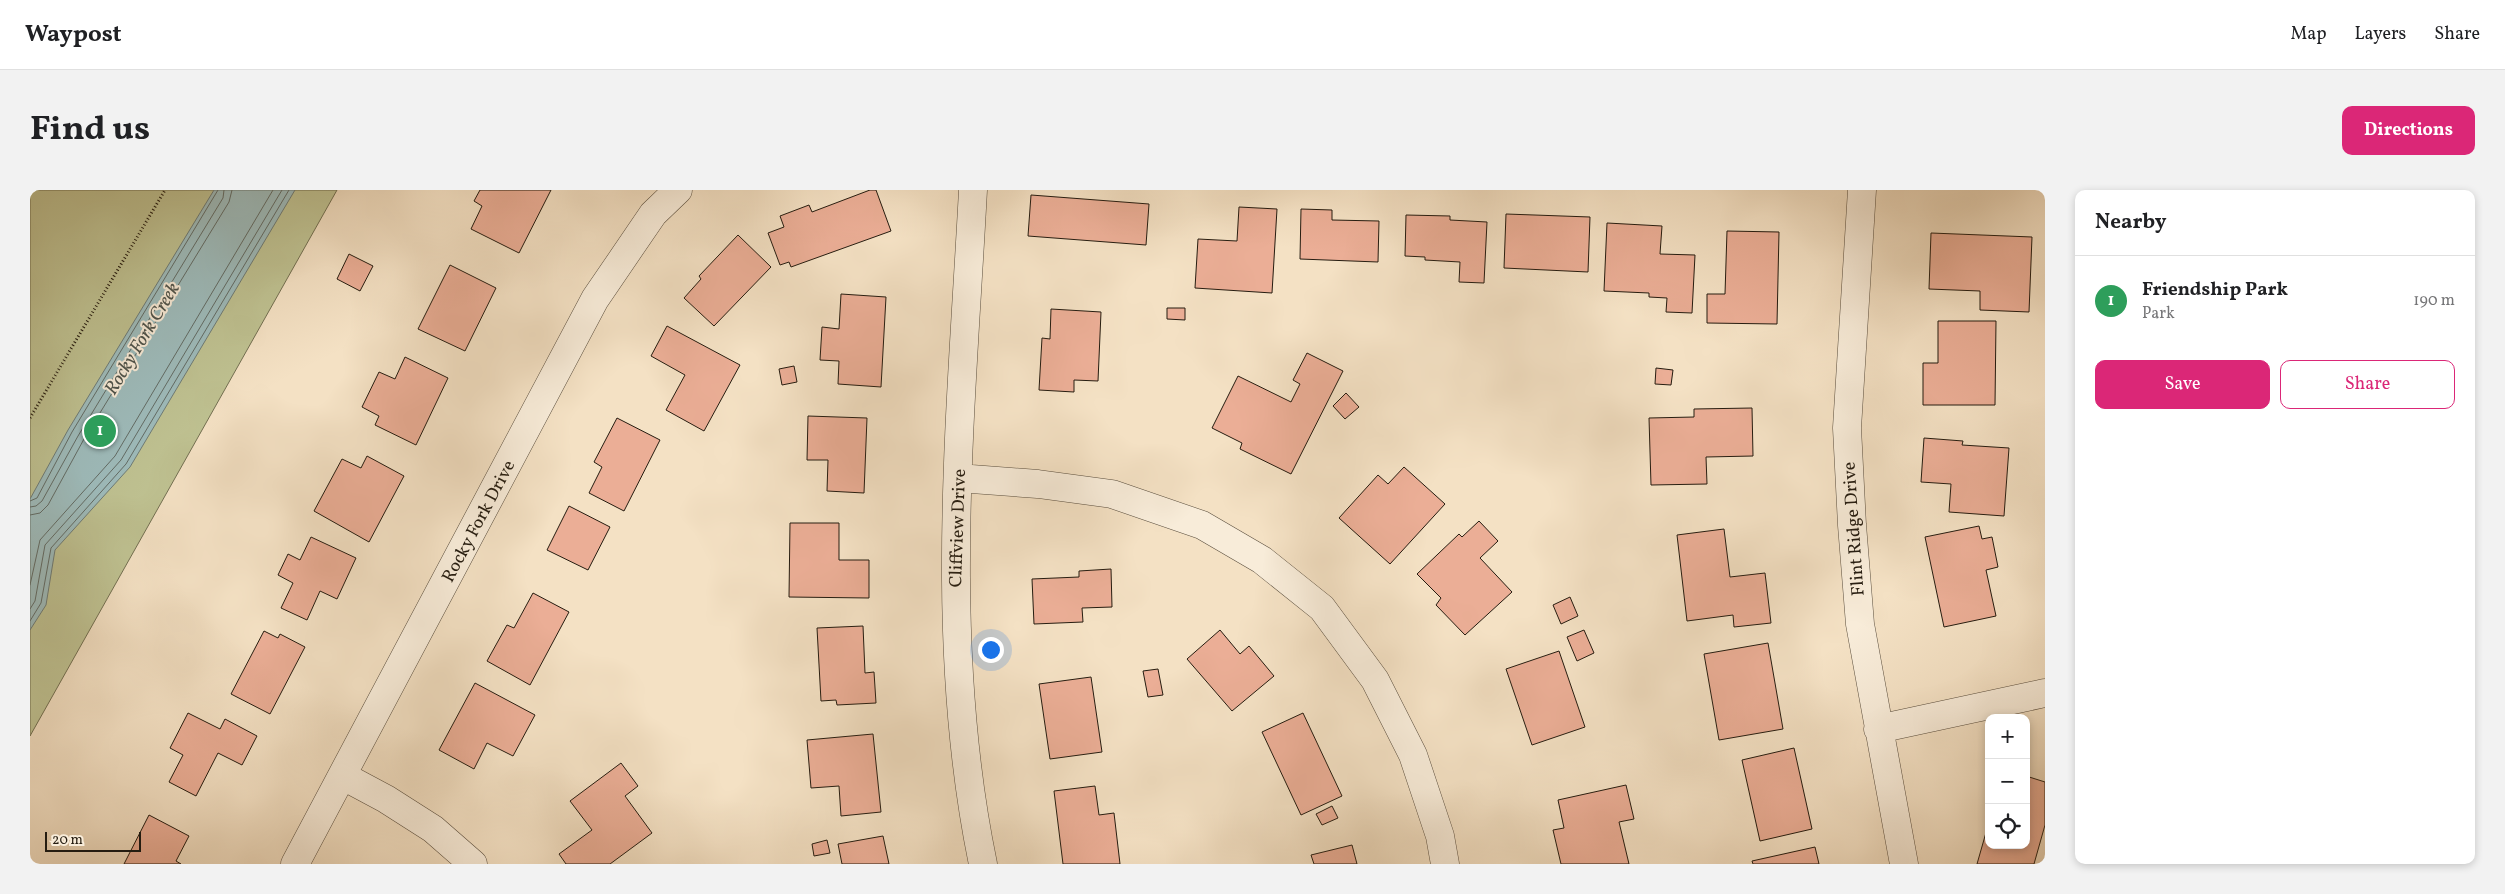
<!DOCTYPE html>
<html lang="en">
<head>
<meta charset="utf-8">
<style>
  body { margin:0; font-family:Vollkorn,serif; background:#f2f2f2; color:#202124 }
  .controls { position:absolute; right:15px; bottom:15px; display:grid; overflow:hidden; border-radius:10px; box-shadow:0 2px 8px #0003 }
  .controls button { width:45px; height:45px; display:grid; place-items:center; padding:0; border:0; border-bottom:1px solid #e0e0e0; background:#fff; color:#202124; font:25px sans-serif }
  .scale { position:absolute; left:15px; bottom:12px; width:96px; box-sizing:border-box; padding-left:5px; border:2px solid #251c10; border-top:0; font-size:14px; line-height:18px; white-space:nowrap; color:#251c10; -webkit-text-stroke:4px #f8ecd9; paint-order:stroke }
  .you { position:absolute; left:960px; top:459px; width:18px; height:18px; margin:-12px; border:4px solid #fff; border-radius:50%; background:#1a73e8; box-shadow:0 0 0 8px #1a73e833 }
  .badge { display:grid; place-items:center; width:32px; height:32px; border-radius:50%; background:#db2777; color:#fff; font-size:16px; font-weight:700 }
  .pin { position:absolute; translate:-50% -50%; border:2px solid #fff; box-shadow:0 1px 5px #0006 }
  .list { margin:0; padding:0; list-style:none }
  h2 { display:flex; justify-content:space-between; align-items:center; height:65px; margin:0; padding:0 20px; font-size:21px }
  h2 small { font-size:16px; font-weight:400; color:#757577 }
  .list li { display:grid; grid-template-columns:32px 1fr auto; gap:15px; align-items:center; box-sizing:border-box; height:90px; padding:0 20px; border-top:1px solid #e0e0e0 }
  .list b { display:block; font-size:19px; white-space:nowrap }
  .list p { margin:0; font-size:16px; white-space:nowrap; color:#757577 }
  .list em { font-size:16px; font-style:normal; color:#757577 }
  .actions { display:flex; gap:10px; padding:15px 20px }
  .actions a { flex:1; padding:11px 0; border:1px solid #db2777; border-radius:10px; text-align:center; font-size:18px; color:#db2777 }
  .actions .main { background:#db2777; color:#fff }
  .icon { flex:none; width:28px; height:28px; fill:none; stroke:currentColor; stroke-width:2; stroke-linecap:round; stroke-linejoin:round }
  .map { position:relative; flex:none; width:2015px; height:674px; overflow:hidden; border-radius:10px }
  header { display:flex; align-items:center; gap:30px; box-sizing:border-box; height:70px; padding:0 25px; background:#fff; border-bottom:1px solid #e0e0e0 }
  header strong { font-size:24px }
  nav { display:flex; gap:28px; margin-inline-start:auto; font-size:18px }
  .intro { display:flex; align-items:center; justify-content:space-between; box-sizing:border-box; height:120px; padding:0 30px }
  h1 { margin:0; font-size:35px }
  .button { padding:12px 22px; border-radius:10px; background:#db2777; color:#fff; font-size:18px; font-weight:700 }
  main { display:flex; gap:30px; padding:0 30px }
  aside { flex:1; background:#fff; border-radius:10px; box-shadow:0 2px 8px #0003 }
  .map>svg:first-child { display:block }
  .green { fill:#bfc292; stroke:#726f51 }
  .water { fill:#9ebcbc; stroke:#6e7c77 }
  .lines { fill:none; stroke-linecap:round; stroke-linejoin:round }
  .shore { stroke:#626c66; stroke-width:1 }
  .building { fill:#ebae96; stroke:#251c10 }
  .street-casing { stroke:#594d3d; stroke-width:29 }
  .path { stroke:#251c10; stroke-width:3; stroke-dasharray:1 2.5; stroke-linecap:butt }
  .street { stroke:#f8ecd9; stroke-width:28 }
  .labels { text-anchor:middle; stroke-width:4; stroke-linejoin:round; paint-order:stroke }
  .street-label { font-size:18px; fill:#251c10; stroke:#f8ecd9 }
  .water-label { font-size:19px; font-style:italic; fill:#4f544c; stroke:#f8ecd9 }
</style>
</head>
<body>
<header>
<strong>Waypost</strong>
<nav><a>Map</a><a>Layers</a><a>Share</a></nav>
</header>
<div class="intro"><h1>Find us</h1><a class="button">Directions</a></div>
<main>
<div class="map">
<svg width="2015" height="674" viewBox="0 0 2015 674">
  <rect width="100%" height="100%" fill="#f4e1c4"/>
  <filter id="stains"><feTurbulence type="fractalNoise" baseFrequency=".004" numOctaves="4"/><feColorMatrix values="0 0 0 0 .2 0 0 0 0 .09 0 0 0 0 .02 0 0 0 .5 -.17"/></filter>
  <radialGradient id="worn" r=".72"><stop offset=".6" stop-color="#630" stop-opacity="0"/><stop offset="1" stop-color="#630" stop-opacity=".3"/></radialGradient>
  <path class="green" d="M 0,0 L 307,0 L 0,546 Z"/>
  <path class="water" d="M 184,0 L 265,0 L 100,277 L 25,360 L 16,415 L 0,440 L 0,309 L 38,240 Z"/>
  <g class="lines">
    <path class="shore" d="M 0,311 L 7,308 L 42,242 L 188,0
      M 0,317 L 6,316 L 12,311 L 48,246 L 193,8 L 194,0
      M 0,325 L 10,323 L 18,315 L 54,249 L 199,12 L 202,0
      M 0,395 L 10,350 L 85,266 L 243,0
      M 0,419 L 5,411 L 15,355 L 91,270 L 252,0
      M 0,431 L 11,413 L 21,358 L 96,274 L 259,0"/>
  </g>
  <path class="building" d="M 450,0 L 521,0 L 489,63 L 441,39 L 452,16 L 444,11 Z
    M 840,0 L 846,0 L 861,41 L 761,77 L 759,72 L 750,75 L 738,43 L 754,37 L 750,26 L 779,15 L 782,22 Z
    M 1001,5 L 1119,14 L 1116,55 L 998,46 Z
    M 1209,17 L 1247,19 L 1242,103 L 1165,98 L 1168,49 L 1207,51 Z
    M 1271,19 L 1302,20 L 1302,30 L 1349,31 L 1348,72 L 1270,69 Z
    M 1476,24 L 1560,27 L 1558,82 L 1474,78 Z
    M 1376,25 L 1420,26 L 1420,30 L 1457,32 L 1454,93 L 1429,92 L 1430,72 L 1395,70 L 1395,67 L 1375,66 Z
    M 1577,33 L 1632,36 L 1630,64 L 1665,65 L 1662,123 L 1636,122 L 1637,108 L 1619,107 L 1619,103 L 1574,101 Z
    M 1697,41 L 1749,42 L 1747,134 L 1677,133 L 1677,104 L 1695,104 Z
    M 1901,43 L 2002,47 L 1999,122 L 1950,120 L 1950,101 L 1899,99 Z
    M 708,45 L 741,77 L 684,136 L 654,108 L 671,89 L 669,86 Z
    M 319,64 L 343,76 L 330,101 L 307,89 Z
    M 420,75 L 466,98 L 435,161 L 388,139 Z
    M 811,104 L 856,107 L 851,197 L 808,194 L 809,171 L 790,170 L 792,137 L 809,139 Z
    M 1137,118 L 1155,118 L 1155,130 L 1137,129 Z
    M 1021,119 L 1071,122 L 1068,191 L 1044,190 L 1044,202 L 1009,200 L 1012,148 L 1020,149 Z
    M 1908,131 L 1966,131 L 1965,215 L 1893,215 L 1893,173 L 1908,173 Z
    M 637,136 L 710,175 L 674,241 L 636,220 L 655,185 L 621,166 Z
    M 1277,163 L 1313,181 L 1261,284 L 1210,259 L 1212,253 L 1182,238 L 1208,186 L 1261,212 L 1270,194 L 1263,190 Z
    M 375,167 L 418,188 L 386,255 L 345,235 L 349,226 L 332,217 L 349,182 L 365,189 Z
    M 764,176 L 767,192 L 752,195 L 749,179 Z
    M 1626,178 L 1643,180 L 1641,195 L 1625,194 Z
    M 1316,203 L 1329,217 L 1315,229 L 1303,216 Z
    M 1722,218 L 1723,266 L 1676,267 L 1677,294 L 1621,295 L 1619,228 L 1664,227 L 1664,219 Z
    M 778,226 L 837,228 L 834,303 L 797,301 L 798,270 L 777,270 Z
    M 587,228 L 630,250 L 594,321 L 559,303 L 572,277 L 564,272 Z
    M 1894,248 L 1933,251 L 1932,255 L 1979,258 L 1974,326 L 1919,322 L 1921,294 L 1891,292 Z
    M 337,266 L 374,286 L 339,352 L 284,321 L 312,269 L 331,278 Z
    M 1374,277 L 1415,314 L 1360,374 L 1309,328 L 1348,285 L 1358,294 Z
    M 539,316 L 580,337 L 558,380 L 517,360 Z
    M 1449,331 L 1468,351 L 1450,368 L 1482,402 L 1435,445 L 1406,415 L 1411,408 L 1387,384 L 1429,344 L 1432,347 Z
    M 760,333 L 809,333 L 809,370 L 839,370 L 839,408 L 759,407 Z
    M 1949,336 L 1952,349 L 1962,347 L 1968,377 L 1956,380 L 1966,426 L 1914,437 L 1895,347 Z
    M 1694,339 L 1700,387 L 1735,383 L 1741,433 L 1704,437 L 1703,425 L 1657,431 L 1647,345 Z
    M 281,347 L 326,368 L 307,409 L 290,401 L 277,430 L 251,418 L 263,393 L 248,385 L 258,364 L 270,370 Z
    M 1081,379 L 1082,417 L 1052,418 L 1053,432 L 1004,434 L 1002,389 L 1049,387 L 1049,381 Z
    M 503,403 L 539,422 L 500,495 L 457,471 L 477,435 L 484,438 Z
    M 1540,407 L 1548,426 L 1531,434 L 1523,415 Z
    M 833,436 L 835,483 L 844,482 L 846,513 L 807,515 L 806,510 L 791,511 L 787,438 Z
    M 1190,440 L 1210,464 L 1219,456 L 1244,486 L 1202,521 L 1157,469 Z
    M 1554,440 L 1564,463 L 1547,471 L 1537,447 Z
    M 234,441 L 248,448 L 250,444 L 275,457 L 240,524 L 201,504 Z
    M 1738,453 L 1753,539 L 1689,550 L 1674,464 Z
    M 1529,461 L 1555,537 L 1502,555 L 1476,479 Z
    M 1128,479 L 1133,505 L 1118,507 L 1113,481 Z
    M 1061,487 L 1072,562 L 1020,569 L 1009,494 Z
    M 445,493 L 505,525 L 483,566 L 457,553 L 444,579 L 409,560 Z
    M 158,523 L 190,539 L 195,529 L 227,546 L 212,575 L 188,563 L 166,606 L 139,592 L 153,565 L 140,558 Z
    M 1273,523 L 1312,606 L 1271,625 L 1232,542 Z
    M 843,544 L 851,622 L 811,626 L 809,596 L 781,598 L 777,550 Z
    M 1764,558 L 1782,639 L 1730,651 L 1712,570 Z
    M 591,573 L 608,596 L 595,606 L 622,643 L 580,674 L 536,674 L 529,664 L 562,640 L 540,611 Z
    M 1996,586 L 2015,592 L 2015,635 L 2004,674 L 1947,674 L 1959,632 L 1959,655 L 1996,655 Z
    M 1596,595 L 1604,629 L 1589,632 L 1599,674 L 1531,674 L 1523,640 L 1534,638 L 1528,610 Z
    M 1065,596 L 1069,625 L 1084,623 L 1090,674 L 1033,674 L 1024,601 Z
    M 1302,616 L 1308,628 L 1292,635 L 1286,624 Z
    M 119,625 L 159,646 L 146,671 L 151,674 L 94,674 Z
    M 853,646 L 859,674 L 812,674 L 808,654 Z
    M 797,650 L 800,663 L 784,666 L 782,654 Z
    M 1322,655 L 1327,674 L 1284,674 L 1281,665 Z
    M 1785,657 L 1789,674 L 1723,674 L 1722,671 Z"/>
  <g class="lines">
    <defs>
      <path id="street" d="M 943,0 C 931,225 907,452 953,674
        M 1832,0 L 1817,238 L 1822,335 L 1830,434 L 1874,674
        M 928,288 L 1008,294 L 1082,304 L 1172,335 L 1232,370 L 1292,418 L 1345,490 L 1383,565 L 1410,646 L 1415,674
        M 1848,539 L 2015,503
        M 313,586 L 356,609 L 403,639 L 443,674
        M 265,674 L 565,109 L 623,24 L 648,0"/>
    </defs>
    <use href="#street" class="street-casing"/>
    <path class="path" d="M 0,228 L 135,0"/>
    <use href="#street" class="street"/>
  </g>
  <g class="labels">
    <g class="street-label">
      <text transform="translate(448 331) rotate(-62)" y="6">Rocky Fork Drive</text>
      <text transform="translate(927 338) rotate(-88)" y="6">Cliffview Drive</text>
      <text transform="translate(1823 339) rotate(-94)" y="6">Flint Ridge Drive</text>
    </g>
    <g class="water-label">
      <text transform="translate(111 148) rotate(-59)" y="7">Rocky Fork Creek</text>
    </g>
  </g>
  <rect width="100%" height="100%" filter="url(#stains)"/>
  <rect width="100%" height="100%" fill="url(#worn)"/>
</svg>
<div class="controls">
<button>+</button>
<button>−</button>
<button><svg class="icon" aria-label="locate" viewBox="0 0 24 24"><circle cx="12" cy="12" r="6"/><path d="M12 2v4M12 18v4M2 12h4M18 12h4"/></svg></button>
</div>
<div class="scale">20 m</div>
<div class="you"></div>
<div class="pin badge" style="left:70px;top:241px;background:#2e9e5b">1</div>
</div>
<aside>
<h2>Nearby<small></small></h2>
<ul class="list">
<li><span class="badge" style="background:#2e9e5b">1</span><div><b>Friendship Park</b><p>Park</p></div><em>190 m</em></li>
</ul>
<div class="actions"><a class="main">Save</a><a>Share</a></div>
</aside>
</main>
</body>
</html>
